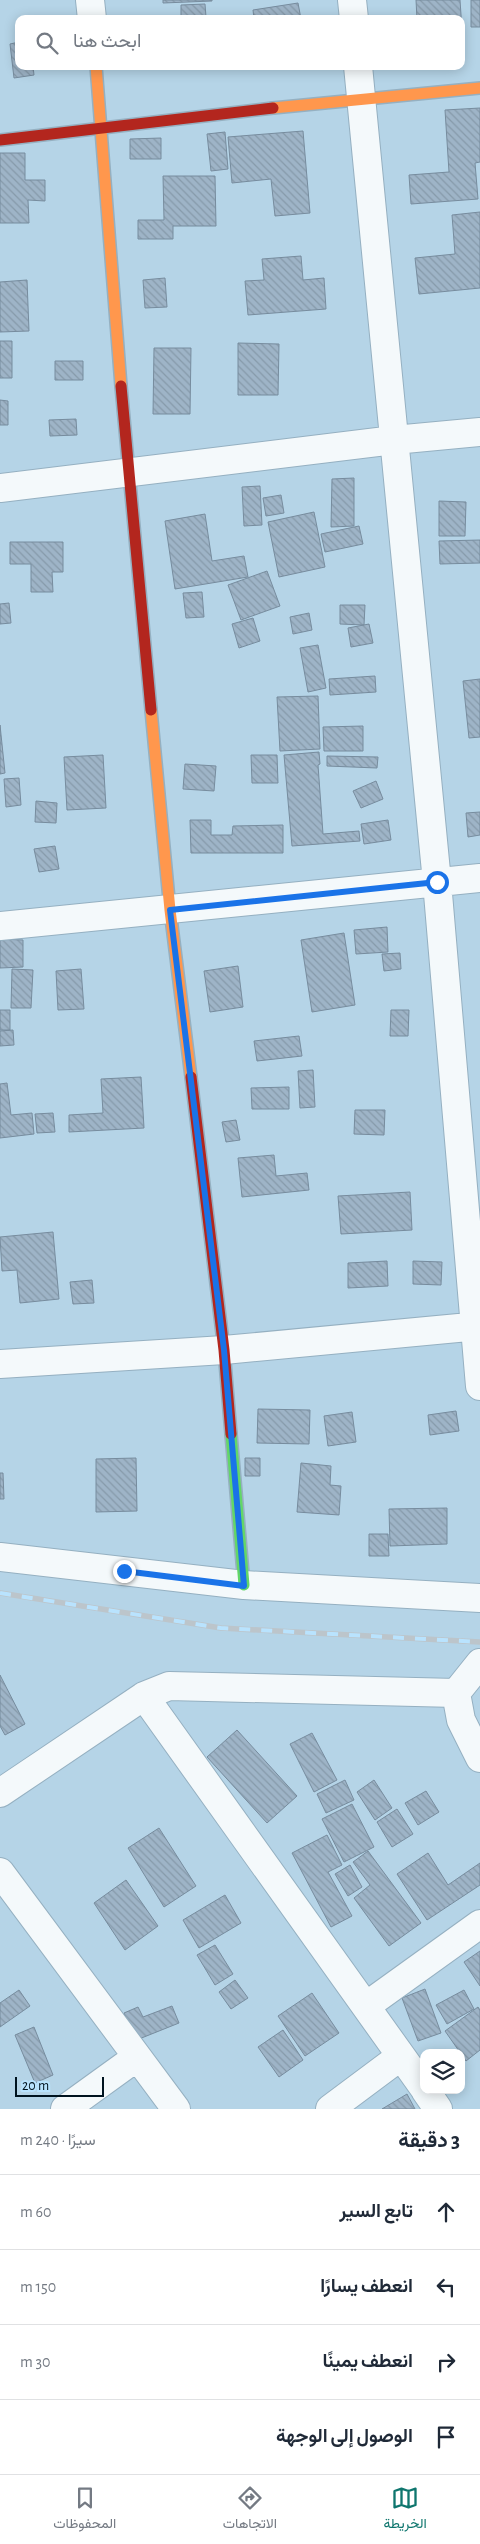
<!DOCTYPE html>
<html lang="ar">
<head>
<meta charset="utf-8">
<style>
  body { margin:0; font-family:"Alegreya Sans",Vazirmatn,sans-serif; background:#f2f2f3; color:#1f2937; direction:rtl }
  .controls { position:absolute; right:15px; bottom:15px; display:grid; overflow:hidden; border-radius:10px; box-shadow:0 2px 12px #0003 }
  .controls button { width:45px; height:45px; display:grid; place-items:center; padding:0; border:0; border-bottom:1px solid #e0e1e3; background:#fff; color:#1f2937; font:25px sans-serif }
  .scale { position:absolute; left:15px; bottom:12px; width:89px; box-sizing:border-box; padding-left:5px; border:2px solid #00131f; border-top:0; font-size:14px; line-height:18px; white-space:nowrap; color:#00131f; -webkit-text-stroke:4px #b9e3fe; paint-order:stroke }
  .stop { position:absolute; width:15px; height:15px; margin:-11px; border:4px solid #1a73e8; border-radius:50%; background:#fff }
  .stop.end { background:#1a73e8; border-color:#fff; box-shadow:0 1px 5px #0008 }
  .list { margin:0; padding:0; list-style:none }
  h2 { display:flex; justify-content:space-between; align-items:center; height:65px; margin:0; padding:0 20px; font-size:21px }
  h2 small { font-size:16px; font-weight:400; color:#747a83 }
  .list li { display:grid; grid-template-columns:32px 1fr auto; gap:15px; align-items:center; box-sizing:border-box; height:75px; padding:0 20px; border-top:1px solid #e0e1e3 }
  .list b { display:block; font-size:19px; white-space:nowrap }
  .list em { font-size:16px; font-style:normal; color:#747a83 }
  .icon { flex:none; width:28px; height:28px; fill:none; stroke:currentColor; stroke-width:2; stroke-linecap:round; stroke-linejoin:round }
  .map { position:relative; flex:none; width:480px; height:2109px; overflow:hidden; direction:ltr }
  .search { position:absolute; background:#fff; box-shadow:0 2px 12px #0003; left:15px; right:15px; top:15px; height:55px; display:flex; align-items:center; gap:12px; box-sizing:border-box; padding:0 18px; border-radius:10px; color:#747a83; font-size:19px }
  .sheet { height:365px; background:#fff }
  nav { display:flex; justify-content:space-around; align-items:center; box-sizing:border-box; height:70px; border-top:1px solid #e0e1e3; background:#fff; font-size:14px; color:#747a83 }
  nav a { display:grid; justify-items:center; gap:2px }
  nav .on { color:#0f766e }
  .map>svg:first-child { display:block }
  .building { fill:url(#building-back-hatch); stroke:#778c9e }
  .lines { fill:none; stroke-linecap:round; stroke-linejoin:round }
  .street-casing { stroke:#95b0c1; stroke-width:30 }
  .fast-casing { stroke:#95b0c1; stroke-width:14 }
  .slow-casing { stroke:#95b0c1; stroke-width:14 }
  .jam-casing { stroke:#95b0c1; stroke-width:14 }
  .street { stroke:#f4f9fb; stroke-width:28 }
  .fast { stroke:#63d668; stroke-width:11 }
  .slow { stroke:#ff974d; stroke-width:11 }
  .jam { stroke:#b3261e; stroke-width:11 }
  .rail-casing { stroke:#bcc5cb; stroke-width:5.5 }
  .rail { stroke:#b9e3fe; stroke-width:4; stroke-dasharray:11; stroke-linecap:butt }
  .route { stroke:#1a73e8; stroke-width:6 }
</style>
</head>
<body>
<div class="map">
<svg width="480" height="2109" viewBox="0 0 480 2109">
  <defs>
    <pattern id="building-back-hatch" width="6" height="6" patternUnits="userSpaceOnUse" patternTransform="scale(1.25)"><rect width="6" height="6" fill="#9eb4c7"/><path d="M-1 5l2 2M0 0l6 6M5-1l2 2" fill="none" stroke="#869aaa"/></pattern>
  </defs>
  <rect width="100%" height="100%" fill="#b5d4e7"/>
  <path class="building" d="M 163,0 L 212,0 L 212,1 L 163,3 Z
    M 416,0 L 460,0 L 462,30 L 461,19 L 417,19 Z
    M 471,0 L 480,0 L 480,27 L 471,27 Z
    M 298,3 L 301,19 L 254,19 L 253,10 Z
    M 205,4 L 206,17 L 181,18 L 181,5 Z
    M 19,42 L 19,66 L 33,66 L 34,75 L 14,78 L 10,44 Z
    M 480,108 L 480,162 L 475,163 L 478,199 L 411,204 L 409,175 L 449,172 L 445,110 Z
    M 303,131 L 310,213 L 275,216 L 271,179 L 232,183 L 228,137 Z
    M 225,132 L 228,169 L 211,171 L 207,134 Z
    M 161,138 L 161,159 L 130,159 L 130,139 Z
    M 0,153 L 25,153 L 25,180 L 45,180 L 45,201 L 28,200 L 29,223 L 0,223 Z
    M 163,176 L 215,176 L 216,226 L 173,226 L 173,239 L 138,239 L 138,220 L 164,220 Z
    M 480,212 L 480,288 L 419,294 L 415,258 L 455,254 L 452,215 Z
    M 301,256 L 303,280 L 324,278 L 326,309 L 248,315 L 245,281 L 264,280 L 262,259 Z
    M 165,278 L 167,307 L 145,308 L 143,280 Z
    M 27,280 L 29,331 L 0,332 L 0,282 Z
    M 0,341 L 12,341 L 12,378 L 0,378 Z
    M 238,343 L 279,344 L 278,395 L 238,395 Z
    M 154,348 L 191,348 L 190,414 L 153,414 Z
    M 55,361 L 83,361 L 83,380 L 55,380 Z
    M 0,400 L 8,401 L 8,425 L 0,425 Z
    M 76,419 L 77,435 L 50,436 L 49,420 Z
    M 354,478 L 354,526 L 331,527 L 332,479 Z
    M 260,486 L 262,525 L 244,526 L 242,487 Z
    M 281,495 L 284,513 L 266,516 L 263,498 Z
    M 439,501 L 466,502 L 465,536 L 439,536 Z
    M 314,512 L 325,567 L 279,577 L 268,522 Z
    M 205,514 L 212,561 L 244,556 L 248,577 L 175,589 L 165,521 Z
    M 359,526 L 363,544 L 325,552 L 321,534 Z
    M 480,540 L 480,563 L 440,564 L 439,541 Z
    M 10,542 L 63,542 L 63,572 L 52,572 L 53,592 L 31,592 L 31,564 L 10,564 Z
    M 267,571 L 280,606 L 241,620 L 228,585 Z
    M 202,592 L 204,617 L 186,618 L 183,593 Z
    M 9,603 L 11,623 L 0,624 L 0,604 Z
    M 340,605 L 365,605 L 364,625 L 340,624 Z
    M 309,613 L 312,630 L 293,634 L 290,617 Z
    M 253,618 L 260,641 L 239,648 L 232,624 Z
    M 369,624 L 373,643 L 351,647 L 348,628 Z
    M 318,645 L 326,688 L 308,692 L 300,648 Z
    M 375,676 L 376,692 L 330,695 L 329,679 Z
    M 480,679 L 480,737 L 469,738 L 463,681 Z
    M 318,696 L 320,749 L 280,751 L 277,697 Z
    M 0,725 L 5,773 L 0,774 Z
    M 363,726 L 363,751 L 324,751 L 323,727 Z
    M 319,752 L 320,764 L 318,765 L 323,834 L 359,831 L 360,841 L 292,846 L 284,755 Z
    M 103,755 L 106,808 L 67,810 L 64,757 Z
    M 251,755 L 277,755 L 278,783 L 252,783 Z
    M 327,756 L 378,757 L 377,768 L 327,766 Z
    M 185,764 L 216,766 L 214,791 L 183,789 Z
    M 19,778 L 21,805 L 6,807 L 4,779 Z
    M 376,781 L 383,799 L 361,808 L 353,791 Z
    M 36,801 L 57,803 L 56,823 L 35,822 Z
    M 480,812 L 480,835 L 468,837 L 466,813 Z
    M 190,820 L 211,820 L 211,835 L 232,835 L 233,826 L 283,825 L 283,853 L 191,853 Z
    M 388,820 L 391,840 L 364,844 L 361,824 Z
    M 55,846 L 59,869 L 39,872 L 34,849 Z
    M 387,927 L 388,952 L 356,954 L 354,930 Z
    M 344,933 L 355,1005 L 312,1012 L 301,940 Z
    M 0,939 L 23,940 L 23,967 L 0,968 Z
    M 400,953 L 401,969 L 384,971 L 382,954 Z
    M 238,966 L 243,1007 L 210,1012 L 204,971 Z
    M 12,969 L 33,970 L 31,1008 L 11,1008 Z
    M 81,969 L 84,1009 L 58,1010 L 56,971 Z
    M 0,1010 L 10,1010 L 10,1030 L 0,1030 Z
    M 391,1010 L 409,1010 L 408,1036 L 390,1036 Z
    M 13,1030 L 14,1045 L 0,1046 L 0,1031 Z
    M 299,1036 L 302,1056 L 257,1061 L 254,1041 Z
    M 313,1070 L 315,1107 L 300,1108 L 298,1071 Z
    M 141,1077 L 144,1128 L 69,1132 L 69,1115 L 103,1113 L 101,1079 Z
    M 7,1083 L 11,1115 L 32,1113 L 34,1134 L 0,1138 L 0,1084 Z
    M 289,1087 L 289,1109 L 252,1109 L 251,1088 Z
    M 355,1110 L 385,1110 L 384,1135 L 354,1134 Z
    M 53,1113 L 55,1132 L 37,1133 L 35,1114 Z
    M 236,1120 L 240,1140 L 226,1142 L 222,1122 Z
    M 274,1155 L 276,1176 L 307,1173 L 309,1190 L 242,1197 L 238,1158 Z
    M 410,1192 L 412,1230 L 341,1234 L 338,1196 Z
    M 53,1232 L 59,1299 L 20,1303 L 17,1270 L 2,1271 L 0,1237 Z
    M 387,1261 L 388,1286 L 348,1288 L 348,1263 Z
    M 413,1261 L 442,1262 L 441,1285 L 413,1284 Z
    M 92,1280 L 94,1303 L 73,1304 L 70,1282 Z
    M 258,1409 L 310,1410 L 309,1444 L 257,1443 Z
    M 456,1411 L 459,1431 L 430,1435 L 428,1415 Z
    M 352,1412 L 356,1442 L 328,1446 L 324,1416 Z
    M 136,1458 L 137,1511 L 96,1512 L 96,1459 Z
    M 245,1458 L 260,1458 L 260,1476 L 245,1476 Z
    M 301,1463 L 331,1466 L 330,1485 L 341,1486 L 339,1515 L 297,1512 Z
    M 0,1473 L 3,1473 L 4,1499 L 0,1499 Z
    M 447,1508 L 447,1544 L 390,1546 L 389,1509 Z
    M 369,1534 L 388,1534 L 389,1556 L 369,1556 Z
    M 0,1675 L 25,1724 L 5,1735 L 0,1726 Z
    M 237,1730 L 297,1796 L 267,1823 L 207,1757 Z
    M 312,1733 L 337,1780 L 314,1792 L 290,1744 Z
    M 345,1780 L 354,1800 L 326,1813 L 317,1794 Z
    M 374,1780 L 392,1808 L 375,1820 L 357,1792 Z
    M 426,1791 L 439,1812 L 418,1825 L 405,1803 Z
    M 352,1804 L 374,1847 L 344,1862 L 322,1819 Z
    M 397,1809 L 413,1834 L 392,1847 L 377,1822 Z
    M 159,1828 L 196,1886 L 164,1907 L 128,1848 Z
    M 327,1835 L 342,1865 L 328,1872 L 352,1916 L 331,1927 L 292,1853 Z
    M 368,1851 L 421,1923 L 389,1946 L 354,1898 L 370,1885 L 353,1862 Z
    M 428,1853 L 448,1885 L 480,1863 L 480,1885 L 427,1920 L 397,1874 Z
    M 350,1865 L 362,1887 L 348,1896 L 335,1874 Z
    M 126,1880 L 158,1926 L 125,1950 L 94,1903 Z
    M 225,1895 L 241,1923 L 199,1948 L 183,1920 Z
    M 215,1945 L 233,1974 L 215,1985 L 197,1955 Z
    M 480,1951 L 480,1986 L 464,1962 Z
    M 235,1980 L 248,1998 L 231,2009 L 219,1992 Z
    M 425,1989 L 441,2033 L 418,2041 L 402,1998 Z
    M 19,1990 L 30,2006 L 0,2027 L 0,2003 Z
    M 464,1990 L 474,2009 L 447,2024 L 436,2005 Z
    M 312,1993 L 339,2033 L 305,2056 L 278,2016 Z
    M 172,2006 L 179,2023 L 134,2041 L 124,2013 L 138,2007 L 143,2017 Z
    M 478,2007 L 480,2010 L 480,2050 L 466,2061 L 445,2031 Z
    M 34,2027 L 53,2075 L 35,2083 L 15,2035 Z
    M 283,2030 L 303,2060 L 279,2077 L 258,2047 Z
    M 407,2094 L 415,2109 L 382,2109 Z"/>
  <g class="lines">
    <defs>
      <path id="street" d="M 90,0 L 92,19
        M 352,0 L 354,19
        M 358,66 L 437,882 L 480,1386
        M 0,488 L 394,440 L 480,432
        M 0,926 L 480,878
        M 0,1364 L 224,1350 L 480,1326
        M 0,1557 L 244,1585 L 480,1598
        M 480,1663 L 456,1693 L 461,1720 L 480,1758
        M 144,1696 L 424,2088
        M 0,1793 L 144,1696 L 169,1686 L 456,1693
        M 0,1872 L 176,2109
        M 366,2006 L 480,1924
        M 425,2090 L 438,2109
        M 65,2109 L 137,2057
        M 330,2109 L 401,2056"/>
      <path id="fast" d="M 231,1434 L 244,1585"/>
      <path id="slow" d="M 96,66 L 121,386
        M 273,108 L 480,88
        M 151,710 L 170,910 L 191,1077"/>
      <path id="jam" d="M 0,140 L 273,108
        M 121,386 L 151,710
        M 191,1077 L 224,1350 L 231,1434"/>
    </defs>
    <use href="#street" class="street-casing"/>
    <use href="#fast" class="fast-casing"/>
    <use href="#slow" class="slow-casing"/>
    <use href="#jam" class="jam-casing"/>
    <use href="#street" class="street"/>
    <use href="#fast" class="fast"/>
    <use href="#slow" class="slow"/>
    <use href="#jam" class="jam"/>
    <defs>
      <path id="rail" d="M 0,1593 L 221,1628 L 480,1642"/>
    </defs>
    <use href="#rail" class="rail-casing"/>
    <use href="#rail" class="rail"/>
  </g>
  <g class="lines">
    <path class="route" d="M 124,1571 L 244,1586 L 224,1350 L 170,910 L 437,882"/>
  </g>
</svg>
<div class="controls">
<button><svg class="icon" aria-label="layers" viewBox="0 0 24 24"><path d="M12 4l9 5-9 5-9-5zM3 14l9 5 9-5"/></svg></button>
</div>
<div class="scale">20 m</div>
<div class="stop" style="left:437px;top:882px"></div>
<div class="stop end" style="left:124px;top:1571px"></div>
<div class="search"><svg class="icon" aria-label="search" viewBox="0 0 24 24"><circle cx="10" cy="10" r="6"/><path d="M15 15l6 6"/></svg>ابحث هنا</div>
</div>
<section class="sheet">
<h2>3 دقيقة<small>سيرًا · 240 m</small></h2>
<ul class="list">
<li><svg class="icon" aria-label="ahead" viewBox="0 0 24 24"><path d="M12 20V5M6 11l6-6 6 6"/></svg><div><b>تابع السير</b></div><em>60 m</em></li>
<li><svg class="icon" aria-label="left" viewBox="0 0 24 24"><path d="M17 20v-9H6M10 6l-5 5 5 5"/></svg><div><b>انعطف يسارًا</b></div><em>150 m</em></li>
<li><svg class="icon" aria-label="right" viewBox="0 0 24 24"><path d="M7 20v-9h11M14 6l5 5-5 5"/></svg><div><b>انعطف يمينًا</b></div><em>30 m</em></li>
<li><svg class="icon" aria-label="arrive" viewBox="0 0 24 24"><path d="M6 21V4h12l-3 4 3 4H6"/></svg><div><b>الوصول إلى الوجهة</b></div></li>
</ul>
</section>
<nav>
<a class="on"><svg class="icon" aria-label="map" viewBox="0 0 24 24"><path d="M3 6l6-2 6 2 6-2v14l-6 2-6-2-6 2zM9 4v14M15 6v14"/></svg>الخريطة</a>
<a><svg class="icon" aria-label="directions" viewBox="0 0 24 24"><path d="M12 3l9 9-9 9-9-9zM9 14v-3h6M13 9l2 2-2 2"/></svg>الاتجاهات</a>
<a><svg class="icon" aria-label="saved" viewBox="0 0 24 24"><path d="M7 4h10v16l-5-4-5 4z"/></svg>المحفوظات</a>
</nav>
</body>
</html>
